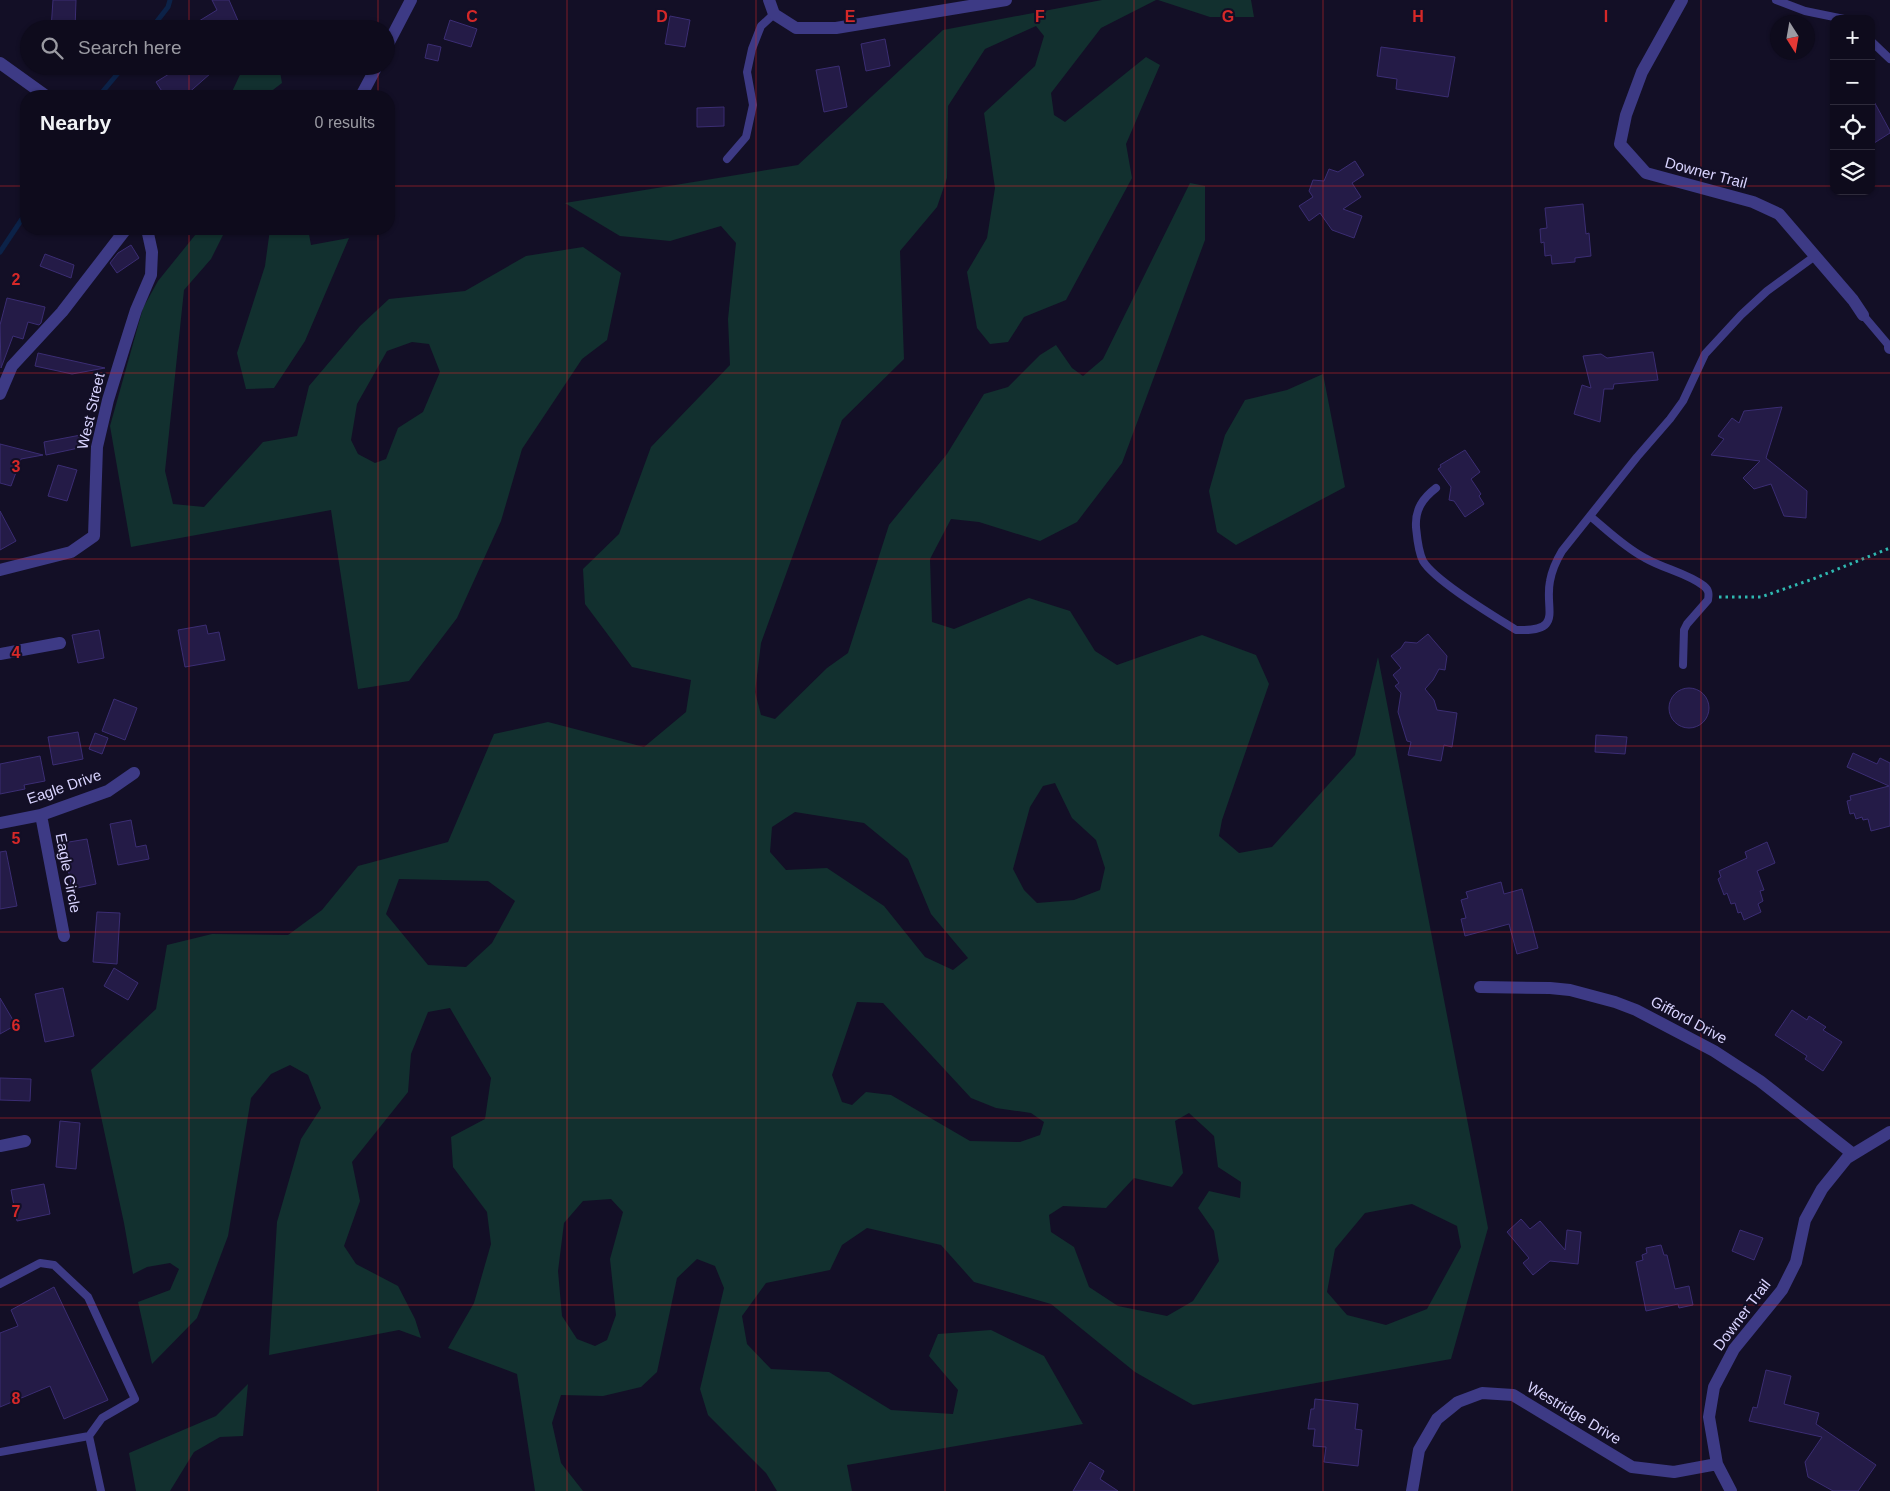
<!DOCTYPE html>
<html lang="en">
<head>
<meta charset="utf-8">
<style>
  body { margin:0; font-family:Arial,sans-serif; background:#1c1929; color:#f1f3f6 }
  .controls { position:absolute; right:15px; top:15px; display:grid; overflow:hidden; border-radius:10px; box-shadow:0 1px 4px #0004 }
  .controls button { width:45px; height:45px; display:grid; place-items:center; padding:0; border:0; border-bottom:1px solid #2e2b3b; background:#0e0b1c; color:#f1f3f6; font:25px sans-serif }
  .compass { position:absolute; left:1770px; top:15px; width:45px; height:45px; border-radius:50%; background:#0e0b1c; box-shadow:0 1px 4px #0004; rotate:169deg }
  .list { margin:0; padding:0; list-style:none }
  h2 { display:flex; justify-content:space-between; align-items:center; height:65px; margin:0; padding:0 20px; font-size:21px }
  h2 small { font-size:16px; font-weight:400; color:#9b9ba3 }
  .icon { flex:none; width:28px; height:28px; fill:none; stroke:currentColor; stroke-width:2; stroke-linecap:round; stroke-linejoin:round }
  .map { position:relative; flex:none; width:1890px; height:1491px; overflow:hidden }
  .search { position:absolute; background:#0e0b1c; box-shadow:0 1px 4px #0004; left:20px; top:20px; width:375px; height:55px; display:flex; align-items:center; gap:12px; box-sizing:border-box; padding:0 18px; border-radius:28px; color:#9b9ba3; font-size:19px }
  .panel { position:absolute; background:#0e0b1c; box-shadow:0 1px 4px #0004; left:20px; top:90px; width:375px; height:145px; border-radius:20px }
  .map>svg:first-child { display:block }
  .green { fill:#12302f; fill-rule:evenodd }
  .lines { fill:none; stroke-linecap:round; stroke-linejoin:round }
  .stream { stroke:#0c2248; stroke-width:5 }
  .building { fill:#241b47; stroke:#3b2d73 }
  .path { stroke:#2fb8b0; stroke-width:3; stroke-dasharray:2.5 4; stroke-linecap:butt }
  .lane { stroke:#3d3a85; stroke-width:8 }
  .street { stroke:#3d3a85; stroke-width:12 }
  .grid { fill:none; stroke:#d62828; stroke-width:1; stroke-opacity:0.55 }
  .labels { text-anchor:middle; stroke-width:4; stroke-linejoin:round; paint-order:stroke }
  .street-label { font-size:15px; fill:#d9d4ff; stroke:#130f26 }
  .grid-label { font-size:16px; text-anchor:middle; font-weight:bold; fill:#d62828; stroke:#130f26; stroke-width:4; stroke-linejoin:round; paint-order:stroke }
</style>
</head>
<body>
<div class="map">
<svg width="1890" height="1491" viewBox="0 0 1890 1491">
  <rect width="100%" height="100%" fill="#130f26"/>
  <path class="green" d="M 1102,0 L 1156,0 L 1101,28 L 1051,93 L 1054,115 L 1065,122 L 1146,57 L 1160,65 L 1126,144 L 1132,178 L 1066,300 L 1024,317 L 1008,342 L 990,344 L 977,328 L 967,272 L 987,238 L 995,188 L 984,113 L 1035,66 L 1044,36 L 1036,26 L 985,49 L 948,106 L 947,178 L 937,207 L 900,251 L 904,359 L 842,420 L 761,643 L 755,692 L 761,715 L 775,719 L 827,668 L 848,653 L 889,525 L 947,454 L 984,394 L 1008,387 L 1040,355 L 1056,345 L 1072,368 L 1083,376 L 1103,359 L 1190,183 L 1205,186 L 1205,240 L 1122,463 L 1077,522 L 1040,541 L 979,522 L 951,519 L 930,559 L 932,622 L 954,629 L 1029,598 L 1070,611 L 1095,651 L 1117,665 L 1202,635 L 1256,655 L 1269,684 L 1222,820 L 1219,836 L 1239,853 L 1272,847 L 1355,755 L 1378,657 L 1488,1228 L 1451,1359 L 1193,1405 L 1135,1372 L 1051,1304 L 974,1282 L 941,1245 L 867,1228 L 842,1245 L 830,1270 L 766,1283 L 742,1316 L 747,1344 L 771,1369 L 829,1372 L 891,1410 L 953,1414 L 958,1390 L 929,1356 L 938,1334 L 991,1330 L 1044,1356 L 1083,1424 L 847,1465 L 852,1491 L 777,1491 L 766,1473 L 708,1415 L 700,1389 L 724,1288 L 715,1266 L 697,1259 L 677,1278 L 657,1372 L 641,1387 L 603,1396 L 561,1395 L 552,1423 L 561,1463 L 583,1491 L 535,1491 L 517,1374 L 448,1348 L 474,1303 L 491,1244 L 487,1212 L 453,1167 L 451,1137 L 485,1119 L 491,1078 L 450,1008 L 428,1012 L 411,1054 L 408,1092 L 352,1162 L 360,1201 L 344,1246 L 356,1264 L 398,1286 L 415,1319 L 421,1338 L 399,1330 L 269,1355 L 277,1222 L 301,1139 L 321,1108 L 308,1075 L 290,1065 L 271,1074 L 251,1098 L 228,1236 L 197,1318 L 152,1364 L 138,1302 L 170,1290 L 179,1269 L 170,1263 L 147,1267 L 133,1274 L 124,1223 L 91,1070 L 156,1009 L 167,945 L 212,934 L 288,935 L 322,910 L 358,866 L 448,842 L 494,734 L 548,722 L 644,747 L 686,712 L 691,680 L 632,667 L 585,604 L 583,569 L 619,534 L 651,447 L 730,365 L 728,319 L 736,243 L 721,226 L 670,241 L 620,236 L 565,203 L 798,165 L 943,30 ZM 1055,783 L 1072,818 L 1096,840 L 1105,868 L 1100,890 L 1074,900 L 1037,903 L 1024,890 L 1013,869 L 1030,807 L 1043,786 ZM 795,812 L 864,823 L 908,859 L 931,914 L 968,958 L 953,970 L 925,957 L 884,906 L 827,868 L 786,870 L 770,852 L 772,827 ZM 399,879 L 488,881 L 515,901 L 492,943 L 466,967 L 428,965 L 386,914 ZM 857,1002 L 883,1003 L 971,1098 L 996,1108 L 1031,1113 L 1044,1122 L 1040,1135 L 1020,1142 L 970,1141 L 891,1095 L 866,1092 L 852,1105 L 842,1102 L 832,1075 ZM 1189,1113 L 1214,1136 L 1218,1167 L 1241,1182 L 1240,1198 L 1209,1191 L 1198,1208 L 1214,1231 L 1219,1261 L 1193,1301 L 1167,1316 L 1118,1306 L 1089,1287 L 1074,1247 L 1051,1232 L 1049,1215 L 1063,1206 L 1106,1208 L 1134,1178 L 1172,1187 L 1183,1173 L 1175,1121 ZM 611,1199 L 623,1212 L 610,1259 L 616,1315 L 607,1340 L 595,1346 L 577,1339 L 562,1316 L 558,1271 L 564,1223 L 583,1201 ZM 1412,1204 L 1457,1226 L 1461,1247 L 1427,1309 L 1386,1325 L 1347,1315 L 1327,1292 L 1335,1249 L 1365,1213 Z
    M 1158,0 L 1251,0 L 1254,17 L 1210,17 Z
    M 244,66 L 279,66 L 282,83 L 265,96 L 230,96 Z
    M 200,229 L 226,229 L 211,259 L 184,290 L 165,471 L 173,504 L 204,507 L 263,442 L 297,436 L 309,386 L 360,326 L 389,299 L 465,291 L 526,256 L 583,247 L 621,273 L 607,340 L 582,359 L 522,449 L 501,521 L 457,618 L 409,681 L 358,689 L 331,510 L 131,547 L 110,426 L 143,308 L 158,281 ZM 412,342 L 429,344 L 440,372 L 423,412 L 398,428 L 386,459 L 375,463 L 358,454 L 351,440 L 357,404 L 387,351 Z
    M 270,229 L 308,229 L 311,245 L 349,238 L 305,341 L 274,388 L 246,389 L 237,353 L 265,266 Z
    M 1323,374 L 1345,487 L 1236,545 L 1217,532 L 1209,491 L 1225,435 L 1245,400 L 1287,390 Z
    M 248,1384 L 243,1436 L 220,1437 L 194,1452 L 170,1491 L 136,1491 L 129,1453 L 216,1416 Z"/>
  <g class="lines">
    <path class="stream" d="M 151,29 L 168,7 L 170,0
      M 99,96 L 124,66
      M 0,252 L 26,213"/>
  </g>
  <path class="building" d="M 53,0 L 76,0 L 75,29 L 51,29 Z
    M 212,0 L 229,0 L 239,23 L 225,29 L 186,29 L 217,10 Z
    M 670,16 L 690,20 L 685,47 L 665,44 Z
    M 450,20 L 477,29 L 471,47 L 444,39 Z
    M 885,39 L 890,66 L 866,71 L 861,44 Z
    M 428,44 L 441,47 L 438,61 L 425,58 Z
    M 1381,47 L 1455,57 L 1448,97 L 1396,89 L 1397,79 L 1377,76 Z
    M 182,66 L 205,66 L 211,73 L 185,96 L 165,96 L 156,82 Z
    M 839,66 L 847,107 L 824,112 L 816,70 Z
    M 1871,96 L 1890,131 L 1890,133 L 1871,145 Z
    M 724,107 L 724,126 L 697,127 L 697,108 Z
    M 1355,161 L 1364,175 L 1352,183 L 1361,197 L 1343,209 L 1362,216 L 1354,238 L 1332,230 L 1320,213 L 1309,221 L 1299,206 L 1313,197 L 1309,191 L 1313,180 L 1324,181 L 1329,169 L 1338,172 Z
    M 1583,204 L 1586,234 L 1589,233 L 1591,256 L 1575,258 L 1575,262 L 1552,264 L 1551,255 L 1545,256 L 1544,242 L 1541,243 L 1540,229 L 1547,228 L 1545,208 Z
    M 131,245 L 139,258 L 117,273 L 110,263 L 118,253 Z
    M 45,254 L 74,265 L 71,278 L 40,266 Z
    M 7,298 L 45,307 L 41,323 L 39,325 L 28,322 L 23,339 L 13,336 L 1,368 L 0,325 Z
    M 1653,352 L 1658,380 L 1614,384 L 1613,389 L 1604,389 L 1600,422 L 1574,414 L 1582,385 L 1591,388 L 1583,356 L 1601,354 L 1607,358 Z
    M 38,353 L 105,368 L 72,374 L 35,366 Z
    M 1782,407 L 1766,458 L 1807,491 L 1806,518 L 1784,516 L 1771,484 L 1754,489 L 1743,478 L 1760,461 L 1711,455 L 1724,439 L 1718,436 L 1732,418 L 1739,423 L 1744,411 Z
    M 86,434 L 88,446 L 46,455 L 44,442 Z
    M 0,444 L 43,455 L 21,459 L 11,486 L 0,483 Z
    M 1465,450 L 1480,472 L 1471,479 L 1481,494 L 1479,496 L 1484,504 L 1465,517 L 1454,501 L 1449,500 L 1451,487 L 1438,469 L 1441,467 L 1440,465 Z
    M 58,465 L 77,470 L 67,501 L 48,496 Z
    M 0,511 L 16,541 L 0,550 Z
    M 206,625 L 208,634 L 219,632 L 225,660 L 185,667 L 178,630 Z
    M 99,630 L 104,658 L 78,663 L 72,635 Z
    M 1428,634 L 1447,656 L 1445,670 L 1439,669 L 1433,680 L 1425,689 L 1434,700 L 1437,710 L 1457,713 L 1452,747 L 1444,745 L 1441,761 L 1408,755 L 1411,742 L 1407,741 L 1398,712 L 1401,693 L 1395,686 L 1399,683 L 1393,675 L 1401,668 L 1391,656 L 1401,648 L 1405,642 L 1417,643 Z
    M1669 708a20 20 0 1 1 40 0a20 20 0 1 1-40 0Z
    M 114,699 L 137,708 L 125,740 L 102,731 Z
    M 78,732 L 83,759 L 53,765 L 48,737 Z
    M 95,733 L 108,738 L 102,754 L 89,749 Z
    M 1596,735 L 1627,737 L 1625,754 L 1595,752 Z
    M 1853,753 L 1877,764 L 1880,758 L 1890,763 L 1890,826 L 1871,831 L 1868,819 L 1863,820 L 1862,817 L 1856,819 L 1854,813 L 1850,814 L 1847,801 L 1851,800 L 1850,796 L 1889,786 L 1847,767 Z
    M 40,756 L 45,781 L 24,785 L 25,789 L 0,794 L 0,764 Z
    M 131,820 L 136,847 L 146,845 L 149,859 L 118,865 L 110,824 Z
    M 87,839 L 96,884 L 72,889 L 63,843 Z
    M 1767,842 L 1775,863 L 1757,871 L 1764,890 L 1760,891 L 1763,901 L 1758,904 L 1761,912 L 1744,920 L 1741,912 L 1738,913 L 1735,903 L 1731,904 L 1727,893 L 1724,895 L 1718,879 L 1721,877 L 1719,871 L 1747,858 L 1745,852 Z
    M 6,851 L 17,906 L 0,909 L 0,852 Z
    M 1501,882 L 1504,894 L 1522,889 L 1538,948 L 1517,954 L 1509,924 L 1465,936 L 1461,919 L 1466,918 L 1461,900 L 1468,898 L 1466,892 Z
    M 97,912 L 120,913 L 117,964 L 93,962 Z
    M 114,968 L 138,983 L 128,1000 L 104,986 Z
    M 63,988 L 74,1036 L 45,1042 L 35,994 Z
    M 0,998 L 16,1025 L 0,1034 Z
    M 1792,1010 L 1807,1020 L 1809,1016 L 1826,1027 L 1823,1030 L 1842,1042 L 1823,1071 L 1805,1059 L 1807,1056 L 1775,1035 Z
    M 0,1078 L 31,1079 L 30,1101 L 0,1100 Z
    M 60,1121 L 80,1123 L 76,1169 L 56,1167 Z
    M 44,1184 L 50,1214 L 17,1221 L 11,1190 Z
    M 1521,1219 L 1530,1229 L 1540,1221 L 1565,1250 L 1567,1230 L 1581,1232 L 1578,1264 L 1550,1261 L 1533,1275 L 1523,1263 L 1529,1258 L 1507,1232 Z
    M 1740,1230 L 1763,1238 L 1754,1260 L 1732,1251 Z
    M 1661,1245 L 1664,1255 L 1667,1255 L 1675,1289 L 1689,1286 L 1693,1305 L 1679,1308 L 1678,1304 L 1646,1311 L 1636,1262 L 1643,1260 L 1642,1255 L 1647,1253 L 1646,1248 Z
    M 54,1287 L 108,1400 L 64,1419 L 50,1386 L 0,1407 L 0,1333 L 18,1326 L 11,1310 Z
    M 1766,1370 L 1791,1376 L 1784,1404 L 1819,1413 L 1816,1424 L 1876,1465 L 1858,1491 L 1833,1491 L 1808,1477 L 1805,1462 L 1822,1437 L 1749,1421 L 1753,1407 L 1757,1408 Z
    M 1315,1399 L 1358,1404 L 1355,1429 L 1362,1430 L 1358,1466 L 1324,1462 L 1326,1447 L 1313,1446 L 1315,1429 L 1308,1429 L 1311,1409 L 1314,1409 Z
    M 1090,1462 L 1104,1471 L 1100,1479 L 1118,1491 L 1073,1491 Z"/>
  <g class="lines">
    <path class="path" d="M 1719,597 L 1761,597 L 1813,579 L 1890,548"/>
    <path class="lane" d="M 1776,0 L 1805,11 L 1844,19
      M 1871,41 L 1890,59
      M 727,159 L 746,137 L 753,105 L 747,72 L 752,49 L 761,26 L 774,14
      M 1863,315 L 1890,347
      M 1436,488 C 1423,498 1415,509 1416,527 C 1417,537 1418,551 1423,561 C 1435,581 1494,616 1516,630 C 1565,632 1544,610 1550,581 C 1552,570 1556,561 1562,551 L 1637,457 L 1670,419 L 1683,401 L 1705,354 L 1741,315 L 1767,291 L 1815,256
      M 1590,516 C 1607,530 1624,547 1645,558 C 1664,569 1687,573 1704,586 C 1709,590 1709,594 1708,600 L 1687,624 L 1684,630 L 1683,665
      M 0,1284 L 40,1263 L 54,1265 L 88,1297 L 135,1399 L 102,1418 L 89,1436 L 0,1452
      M 89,1436 L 101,1491"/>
    <path class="street" d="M 769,0 L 774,14 L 796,28 L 836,28 L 1006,0
      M 1682,0 L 1642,72 L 1626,115 L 1620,144 L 1646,173 L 1753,202 L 1779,214 L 1853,300 L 1863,315
      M 386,48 L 411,0
      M 0,63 L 46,96
      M 361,96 L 377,66
      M 1890,347 L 1890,348
      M 0,394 L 12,366 L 62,312 L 126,229
      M 0,570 L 71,552 L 94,536 L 97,447 L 108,400 L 124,348 L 136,310 L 151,275 L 152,252 L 147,229
      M 0,654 L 60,643
      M 41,815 L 64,936
      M 0,823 L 41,815 L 108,791 L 134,773
      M 1480,987 L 1550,988 L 1570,990 L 1615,1002 L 1636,1010 L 1714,1051 L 1760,1081 L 1853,1154
      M 0,1146 L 25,1141
      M 1412,1491 L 1419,1450 L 1437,1419 L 1458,1402 L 1482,1393 L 1513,1395 L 1632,1467 L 1674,1472 L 1717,1464
      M 1731,1491 L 1717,1464 L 1709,1417 L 1714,1387 L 1734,1349 L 1782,1290 L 1796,1262 L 1805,1220 L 1822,1189 L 1847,1158 L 1890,1132"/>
  </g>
  <path class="grid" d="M 189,0 L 189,29M 378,0 L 378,29M 567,0 L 567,1491M 756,0 L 756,1491M 945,0 L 945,1491M 1134,0 L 1134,1491M 1323,0 L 1323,1491M 1512,0 L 1512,1491M 1701,0 L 1701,1491M 189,66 L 189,96M 378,66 L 378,96M 0,186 L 26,186M 389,186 L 1834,186M 1871,186 L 1890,186M 189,229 L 189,1491M 378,229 L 378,1491M 0,373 L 1890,373M 0,559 L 1890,559M 0,746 L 1890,746M 0,932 L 1890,932M 0,1118 L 1890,1118M 0,1305 L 1890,1305"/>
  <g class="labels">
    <g class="street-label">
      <text transform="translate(1706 173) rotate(15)" y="5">Downer Trail</text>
      <text transform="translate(91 411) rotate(-77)" y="5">West Street</text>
      <text transform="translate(64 787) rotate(-19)" y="5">Eagle Drive</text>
      <text transform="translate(68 873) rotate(79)" y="5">Eagle Circle</text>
      <text transform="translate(1689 1020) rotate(28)" y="5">Gifford Drive</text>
      <text transform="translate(1742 1315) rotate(-53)" y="5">Downer Trail</text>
      <text transform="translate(1574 1413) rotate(31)" y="5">Westridge Drive</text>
    </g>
  </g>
  <g class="grid-label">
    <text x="472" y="22">C</text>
    <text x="662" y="22">D</text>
    <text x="850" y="22">E</text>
    <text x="1040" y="22">F</text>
    <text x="1228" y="22">G</text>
    <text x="1418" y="22">H</text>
    <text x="1606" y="22">I</text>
    <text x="16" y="285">2</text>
    <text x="16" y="472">3</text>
    <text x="16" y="658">4</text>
    <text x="16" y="844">5</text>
    <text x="16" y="1031">6</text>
    <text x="16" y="1217">7</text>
    <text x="16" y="1404">8</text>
  </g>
</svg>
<div class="controls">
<button>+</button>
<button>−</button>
<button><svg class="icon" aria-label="locate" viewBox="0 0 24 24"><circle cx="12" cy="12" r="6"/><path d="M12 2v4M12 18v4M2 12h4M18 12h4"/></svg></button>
<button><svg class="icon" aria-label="layers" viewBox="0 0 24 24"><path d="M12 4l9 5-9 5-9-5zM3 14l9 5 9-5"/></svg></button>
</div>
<svg class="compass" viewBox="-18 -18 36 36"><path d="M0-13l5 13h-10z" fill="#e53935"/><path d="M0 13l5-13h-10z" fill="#9b9ba3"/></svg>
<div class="search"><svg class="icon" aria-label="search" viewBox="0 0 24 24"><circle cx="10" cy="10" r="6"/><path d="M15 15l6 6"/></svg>Search here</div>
<section class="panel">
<h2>Nearby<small>0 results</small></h2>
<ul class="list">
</ul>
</section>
</div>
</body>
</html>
